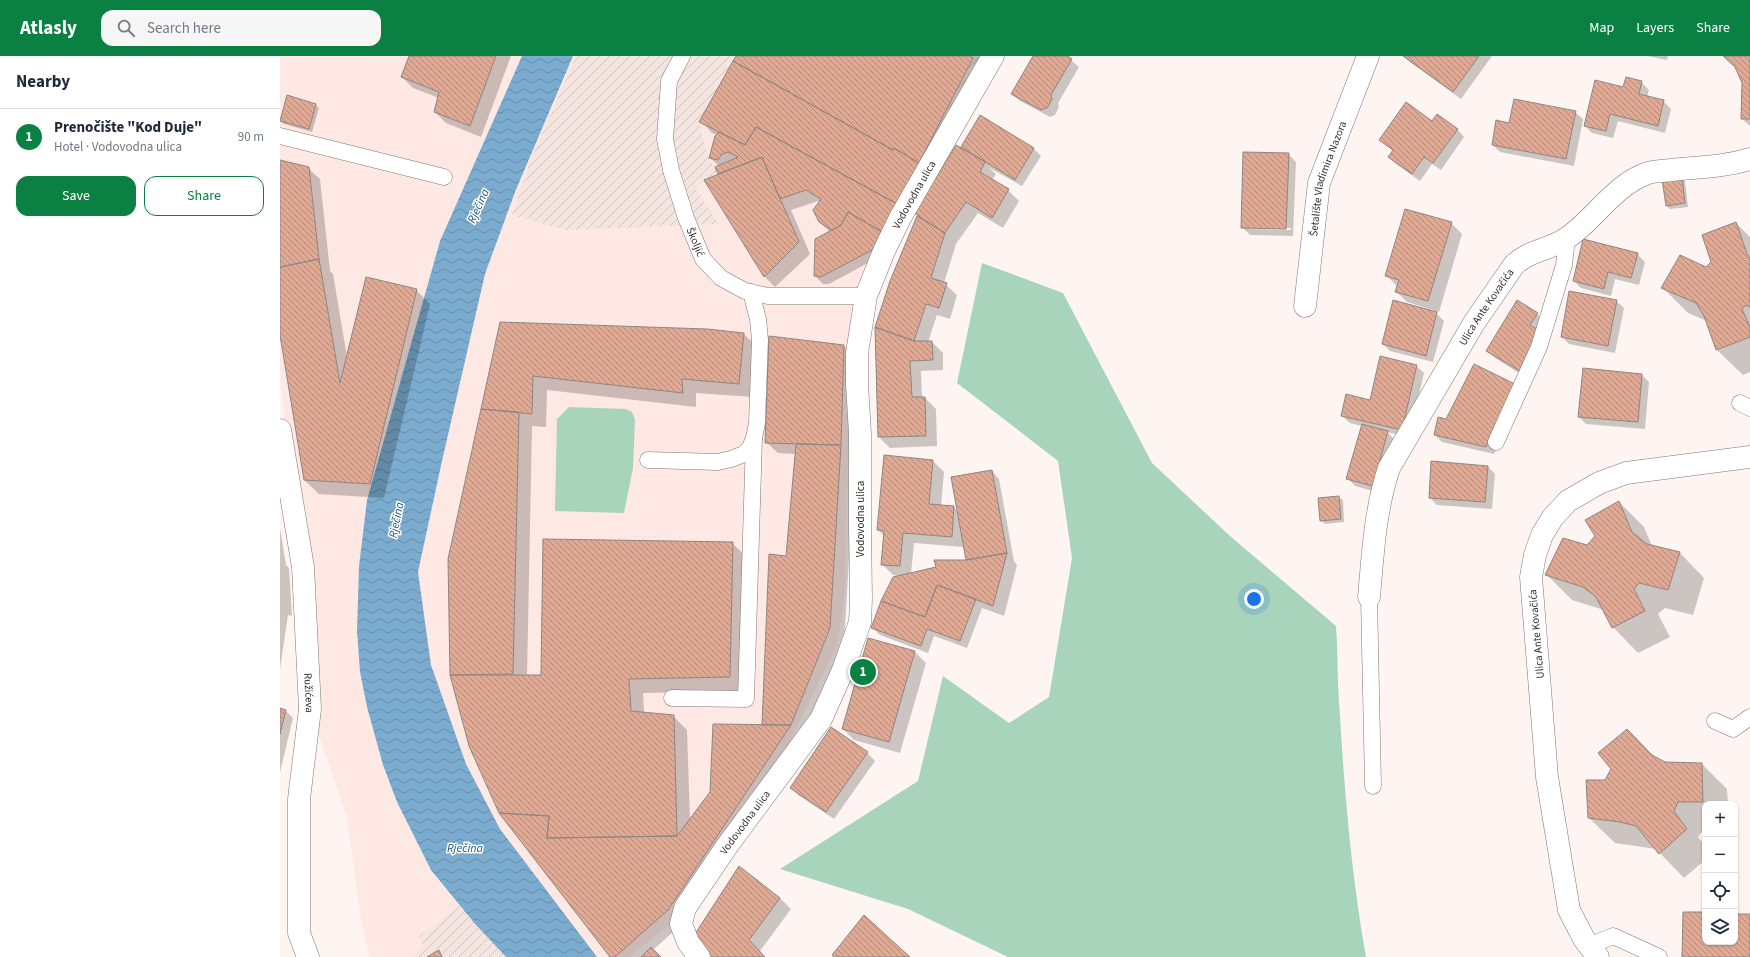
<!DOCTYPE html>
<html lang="en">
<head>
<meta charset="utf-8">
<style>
  body { margin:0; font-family:"Source Sans 3",sans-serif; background:#f6f6f7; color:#1f2937 }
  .controls { position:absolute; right:12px; bottom:12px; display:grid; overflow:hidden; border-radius:8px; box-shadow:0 1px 3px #0004 }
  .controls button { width:36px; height:36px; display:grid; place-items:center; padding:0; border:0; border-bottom:1px solid #e0e1e3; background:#fff; color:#1f2937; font:20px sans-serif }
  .you { position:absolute; left:974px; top:543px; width:14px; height:14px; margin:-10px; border:3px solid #fff; border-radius:50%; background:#1a73e8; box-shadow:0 0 0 6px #1a73e833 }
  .badge { display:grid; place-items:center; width:26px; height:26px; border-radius:50%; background:#0b8043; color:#fff; font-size:13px; font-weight:700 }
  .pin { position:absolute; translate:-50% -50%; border:2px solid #fff; box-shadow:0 1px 4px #0006 }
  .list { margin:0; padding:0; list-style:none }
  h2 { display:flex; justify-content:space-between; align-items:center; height:52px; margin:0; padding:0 16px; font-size:17px }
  h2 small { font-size:13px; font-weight:400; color:#747a83 }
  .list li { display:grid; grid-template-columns:26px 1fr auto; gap:12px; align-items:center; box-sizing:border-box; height:56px; padding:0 16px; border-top:1px solid #e0e1e3 }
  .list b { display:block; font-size:15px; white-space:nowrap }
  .list p { margin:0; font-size:13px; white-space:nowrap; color:#747a83 }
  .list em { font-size:13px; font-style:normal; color:#747a83 }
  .actions { display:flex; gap:8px; padding:12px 16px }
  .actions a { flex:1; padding:9px 0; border:1px solid #0b8043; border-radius:12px; text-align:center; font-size:14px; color:#0b8043 }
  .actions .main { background:#0b8043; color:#fff }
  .icon { flex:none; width:22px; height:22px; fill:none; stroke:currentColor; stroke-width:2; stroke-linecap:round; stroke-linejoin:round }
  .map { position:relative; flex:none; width:1470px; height:901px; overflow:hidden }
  header { display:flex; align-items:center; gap:24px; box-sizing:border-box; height:56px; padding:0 20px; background:#0b8043; color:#fff }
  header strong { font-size:19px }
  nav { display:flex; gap:22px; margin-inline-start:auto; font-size:14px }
  .search { width:280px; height:36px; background:#f6f6f7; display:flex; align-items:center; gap:10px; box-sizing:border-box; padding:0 14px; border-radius:12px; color:#747a83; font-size:15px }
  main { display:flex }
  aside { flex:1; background:#fff }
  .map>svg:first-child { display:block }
  .commercial { fill:#fde8e3 }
  .industrial { fill:url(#industrial-furrows) }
  .grass { fill:#a8d4bc }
  .water { fill:url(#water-waves) }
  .shadow { fill:#0003; fill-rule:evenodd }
  .building { fill:url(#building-back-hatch); stroke:#8f8581 }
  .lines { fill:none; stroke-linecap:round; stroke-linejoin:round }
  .lane-casing { stroke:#7f7672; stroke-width:17 }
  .street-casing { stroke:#7f7672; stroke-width:23 }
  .lane { stroke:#fff; stroke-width:16 }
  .street { stroke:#fff; stroke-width:22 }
  .labels { text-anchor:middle; stroke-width:3; stroke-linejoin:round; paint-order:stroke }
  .street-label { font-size:11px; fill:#312d2c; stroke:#fff }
  .water-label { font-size:12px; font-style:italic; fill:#20587c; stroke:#fff }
</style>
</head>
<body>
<header>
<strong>Atlasly</strong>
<div class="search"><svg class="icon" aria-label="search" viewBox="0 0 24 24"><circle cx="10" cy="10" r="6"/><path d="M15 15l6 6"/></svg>Search here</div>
<nav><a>Map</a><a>Layers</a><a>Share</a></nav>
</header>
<main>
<aside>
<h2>Nearby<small></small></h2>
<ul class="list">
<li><span class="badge">1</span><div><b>Prenočište &quot;Kod Duje&quot;</b><p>Hotel · Vodovodna ulica</p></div><em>90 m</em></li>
</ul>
<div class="actions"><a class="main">Save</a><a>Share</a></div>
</aside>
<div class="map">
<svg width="1470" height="901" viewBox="0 0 1470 901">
  <defs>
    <pattern id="industrial-furrows" width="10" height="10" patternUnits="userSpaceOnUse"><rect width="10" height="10" fill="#f4e5e0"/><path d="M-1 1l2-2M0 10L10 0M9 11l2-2" fill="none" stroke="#d2c5c0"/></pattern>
    <pattern id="water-waves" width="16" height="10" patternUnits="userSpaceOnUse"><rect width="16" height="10" fill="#7baccf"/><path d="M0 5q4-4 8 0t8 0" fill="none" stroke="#658ca8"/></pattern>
    <pattern id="building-back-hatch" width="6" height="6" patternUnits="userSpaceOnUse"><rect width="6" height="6" fill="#e1a993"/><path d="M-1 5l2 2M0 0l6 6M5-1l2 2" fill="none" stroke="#b78a78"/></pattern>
  </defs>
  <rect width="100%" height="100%" fill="#fef5f2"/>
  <path class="commercial" d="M 0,0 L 242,0 L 160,185 L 87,444 L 79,510 L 77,575 L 80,616 L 87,651 L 103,709 L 117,746 L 151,814 L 180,849 L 139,880 L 144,891 L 131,901 L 89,901 L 80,858 L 67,762 L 30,653 L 0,317 Z
    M 293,0 L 703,0 L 594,200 L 570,323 L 565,536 L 557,589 L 504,697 L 392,867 L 349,901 L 317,901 L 220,773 L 186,708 L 151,609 L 138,516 L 162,405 L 205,218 L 235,136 Z"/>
  <path class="industrial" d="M 296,0 L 702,0 L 639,107 L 454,5 L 419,66 L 429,102 L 438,118 L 415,131 L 439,168 L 285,174 L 232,159 L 251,103 Z
    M 180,849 L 196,869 L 226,901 L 131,901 L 144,891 L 139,880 Z"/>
  <path class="grass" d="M 702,207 L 783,237 L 872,407 L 950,480 L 1056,570 C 1058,595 1057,620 1059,645 C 1064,731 1071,817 1086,901 L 728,901 L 628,853 L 500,813 L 638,725 L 663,620 L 729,667 L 769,641 L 792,502 L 778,405 L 677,327 Z
    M 289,351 L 346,353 L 352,356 L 355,363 L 353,412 L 344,457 L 275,455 L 277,363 Z"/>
  <path class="water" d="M 242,0 L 293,0 L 235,136 L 205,218 L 162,405 L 138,516 L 151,609 L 186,708 L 220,773 L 317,901 L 226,901 L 196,869 L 151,814 L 117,746 L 103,709 L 87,651 L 80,616 L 77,575 L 79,510 L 87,444 L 160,185 Z"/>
  <path class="shadow" d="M 130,0 L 231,0 L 201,81 L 166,67 L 155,56 L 159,42 L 133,32 L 122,21 Z
    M 457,0 L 716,0 L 599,201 L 549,228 L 543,228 L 535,220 L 550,176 L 539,166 L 540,146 L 538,145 L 511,154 L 530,198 L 495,231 L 484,220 L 440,119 L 437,111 L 439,110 L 430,102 L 437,79 L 432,77 L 421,65 Z
    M 754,0 L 786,0 L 799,11 L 778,47 L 779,51 L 775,59 L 770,61 L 740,45 L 732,38 Z
    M 1124,0 L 1212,0 L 1181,43 L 1130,6 Z
    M 1367,0 L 1388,0 L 1387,4 Z
    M 1443,0 L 1470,0 L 1470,70 L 1462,63 L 1463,27 L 1457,13 Z
    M 1361,26 L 1369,34 L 1367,41 L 1383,45 L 1391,53 L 1385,77 L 1338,65 L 1333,82 L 1312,77 L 1305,70 L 1344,33 Z
    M 36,49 L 39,52 L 32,76 L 4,68 L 0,65 Z
    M 1295,56 L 1303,63 L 1294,110 L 1220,96 L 1213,89 L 1230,68 Z
    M 1152,66 L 1177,73 L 1184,81 L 1161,114 L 1152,108 L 1140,125 L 1116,108 L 1109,101 L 1113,95 L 1100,84 Z
    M 682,91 L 753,92 L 761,100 L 742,130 L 708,111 L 716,118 L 712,124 L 728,134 L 739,145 L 723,172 L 698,157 L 676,188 L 664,227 L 677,239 L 670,263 L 657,259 L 648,286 L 652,286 L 663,297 L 663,314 L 641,315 L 642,342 L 645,342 L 656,353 L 657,390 L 610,392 L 599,381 L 611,225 L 638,160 L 636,157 L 686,95 Z
    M 1008,98 L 1016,106 L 1013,180 L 970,179 L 962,171 ZM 968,171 L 1011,172 L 1011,174 L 968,173 Z
    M 0,105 L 28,112 L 40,123 L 50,215 L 53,218 L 67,301 L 136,234 L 150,248 L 104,442 L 39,438 L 24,424 L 0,273 Z
    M 1402,122 L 1405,125 L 1408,151 L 1390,153 L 1387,150 Z
    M 1171,167 L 1182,178 L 1159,256 L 1127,246 L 1116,235 L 1118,231 L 1106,219 Z
    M 1456,167 L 1470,181 L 1470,316 L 1463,319 L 1437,294 L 1427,265 L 1408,257 L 1383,232 L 1427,213 Z
    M 1357,198 L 1365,206 L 1359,229 L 1335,223 L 1331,240 L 1301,232 L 1294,225 Z
    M 1336,245 L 1344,252 L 1335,297 L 1289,288 L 1282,281 Z
    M 1155,256 L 1164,265 L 1153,306 L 1110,295 L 1103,288 Z
    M 1257,258 L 1265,265 L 1262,278 L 1270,285 L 1247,322 L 1215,302 L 1207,295 Z
    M 221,267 L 464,278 L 478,292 L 473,341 L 416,337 L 416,351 L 267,334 L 266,371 L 252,370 L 247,620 L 262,620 L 452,487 L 467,501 L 464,635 L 363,637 L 364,657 L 393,660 L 407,674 L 410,764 L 483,670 L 507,501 L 516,398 L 498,397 L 486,386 L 564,290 L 575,301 L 575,404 L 564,587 L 525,683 L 402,868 L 373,894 L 380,901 L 331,901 L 190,690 L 171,619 Z
    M 1136,310 L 1144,317 L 1129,381 L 1107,376 L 1115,384 L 1100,437 L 1075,430 L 1068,422 L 1082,370 L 1070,367 L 1062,360 L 1091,345 Z
    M 1362,319 L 1369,326 L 1365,373 L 1306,368 L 1299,361 Z
    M 1244,337 L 1214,398 L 1162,386 L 1155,379 Z
    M 653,405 L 664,416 L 661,450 L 674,451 L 678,456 L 712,415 L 719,423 L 734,505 L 737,509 L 724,560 L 702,552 L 687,592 L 654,580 L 648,597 L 600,579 L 592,571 L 619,520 L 613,519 L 602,508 L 604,480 L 598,474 ZM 683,486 L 687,505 L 631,518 L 634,487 L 683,491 Z
    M 1208,411 L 1215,418 L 1212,453 L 1157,449 L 1150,442 Z
    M 1059,441 L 1063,444 L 1064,466 L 1045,468 L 1041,464 Z
    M 1339,446 L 1364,471 L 1372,490 L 1399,496 L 1424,522 L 1413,559 L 1385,552 L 1378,558 L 1390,581 L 1358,597 L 1333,571 L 1324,554 L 1292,544 L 1267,519 L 1307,490 L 1317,481 Z
    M 0,472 L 6,509 L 9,512 L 12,560 L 8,559 L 0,613 Z
    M 589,584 L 635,596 L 646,607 L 620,697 L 574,684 L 563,673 Z
    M 0,653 L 5,654 L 13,662 L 0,716 Z
    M 587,697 L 595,705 L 554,763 L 518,739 L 511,732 Z
    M 1372,699 L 1385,707 L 1422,708 L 1447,733 L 1448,748 L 1425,748 L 1425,771 L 1418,781 L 1425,790 L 1425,804 L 1404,822 L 1376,793 L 1335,787 L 1309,762 L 1332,713 Z
    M 459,811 L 500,842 L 511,853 L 480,895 L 485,901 L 433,901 Z"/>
  <path class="building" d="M 129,0 L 216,0 L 190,70 L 154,56 L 159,36 L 121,21 Z
    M 456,0 L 690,0 L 693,2 L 639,107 L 614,92 L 613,94 L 453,5 Z
    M 753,0 L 788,0 L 792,3 L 771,39 L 772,43 L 767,52 L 761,54 L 731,38 Z
    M 1123,0 L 1199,0 L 1173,36 Z
    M 1443,0 L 1470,0 L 1470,63 L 1461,63 L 1462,27 L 1455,11 Z
    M 453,5 L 613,94 L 614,92 L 639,107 L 619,149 L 476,71 L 465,89 L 419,66 Z
    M 1346,21 L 1362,25 L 1359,38 L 1384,44 L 1378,70 L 1330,58 L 1326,75 L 1304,70 L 1315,24 L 1343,31 Z
    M 7,39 L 36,48 L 29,73 L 0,65 Z
    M 1234,43 L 1296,55 L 1286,103 L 1212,89 L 1216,64 L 1229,67 Z
    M 1126,46 L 1152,65 L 1157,58 L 1178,73 L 1153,107 L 1144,101 L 1132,118 L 1108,101 L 1113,94 L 1099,84 Z
    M 700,59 L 754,92 L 735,124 L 681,91 Z
    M 476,71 L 617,148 L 602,176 L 568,156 L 561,169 L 552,174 L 539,166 L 533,154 L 541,143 L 526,134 L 500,143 L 482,101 L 438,118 L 435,111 L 458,101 L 448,96 L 442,98 L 438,104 L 429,102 L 435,80 L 439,76 L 465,89 Z
    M 676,89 L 705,106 L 700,116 L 729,133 L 712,162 L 686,146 L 665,177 L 634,157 Z
    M 963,96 L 1009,97 L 1006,173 L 961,172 Z
    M 482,101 L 519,186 L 484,221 L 424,124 Z
    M 0,104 L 29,111 L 39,203 L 0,211 Z
    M 1402,121 L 1405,147 L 1386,150 L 1382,123 Z
    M 1125,153 L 1172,166 L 1148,245 L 1115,236 L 1119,224 L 1105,220 Z
    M 568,156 L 602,176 L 592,194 L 541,221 L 534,220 L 535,183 L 561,169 Z
    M 637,160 L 665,177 L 651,222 L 667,227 L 659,252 L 646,248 L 634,285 L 595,271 L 610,225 Z
    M 1456,166 L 1467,198 L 1470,202 L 1470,251 L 1466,249 L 1462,253 L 1470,271 L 1470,281 L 1436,294 L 1424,260 L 1416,247 L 1381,232 L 1400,199 L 1426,211 L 1431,206 L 1422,179 Z
    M 1303,183 L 1358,197 L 1351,222 L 1328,216 L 1324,233 L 1293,225 Z
    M 39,203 L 60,327 L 86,221 L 137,233 L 90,428 L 24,424 L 0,279 L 0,211 Z
    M 1289,235 L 1337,244 L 1328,290 L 1281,281 Z
    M 1113,244 L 1157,256 L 1146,300 L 1102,288 Z
    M 1237,244 L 1258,257 L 1250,269 L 1263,277 L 1240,315 L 1206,295 Z
    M 220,266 L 427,273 L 464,277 L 459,328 L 402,323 L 403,337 L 253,320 L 252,358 L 201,353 Z
    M 595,271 L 634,285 L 652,285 L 653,304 L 630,305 L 632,341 L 645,341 L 646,380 L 598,381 Z
    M 489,280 L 564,289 L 561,389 L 485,387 Z
    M 1100,300 L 1137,309 L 1122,374 L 1061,360 L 1066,338 L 1090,344 Z
    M 1194,308 L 1237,329 L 1206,391 L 1154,379 L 1158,361 L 1166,363 Z
    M 1303,312 L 1362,318 L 1358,366 L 1298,361 Z
    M 201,353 L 239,356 L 233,618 L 170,619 L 168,503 Z
    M 1082,368 L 1108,375 L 1093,430 L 1066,423 Z
    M 516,388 L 561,389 L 550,572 L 511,669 L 482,669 L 489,498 L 506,500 Z
    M 604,399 L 653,404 L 649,448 L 674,450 L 672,481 L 623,477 L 620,510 L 601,509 L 604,475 L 597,474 Z
    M 1151,405 L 1208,410 L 1205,446 L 1149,442 Z
    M 712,414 L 727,497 L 686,504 L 671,421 Z
    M 1059,440 L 1061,463 L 1040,465 L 1038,442 Z
    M 1339,445 L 1352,476 L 1367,488 L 1400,496 L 1388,534 L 1359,527 L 1354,533 L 1365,555 L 1332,572 L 1316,541 L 1303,531 L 1265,519 L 1283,482 L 1307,489 L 1315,480 L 1305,464 Z
    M 263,483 L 453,486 L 450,621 L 349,623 L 351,655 L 394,659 L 397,780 L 267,782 L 269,760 L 219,757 L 189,690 L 170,619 L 261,619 Z
    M 727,497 L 713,550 L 657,529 L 645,561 L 601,545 L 613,521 L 656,511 L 654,504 L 686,504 Z
    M 657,529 L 696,543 L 680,585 L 647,573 L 641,590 L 591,572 L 601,545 L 645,561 Z
    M 588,582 L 635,595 L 609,686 L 562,673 Z
    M 0,652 L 6,654 L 0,678 Z
    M 433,668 L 511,669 L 388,854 L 335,901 L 330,901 L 219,757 L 269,760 L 267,782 L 397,780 L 430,736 Z
    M 551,671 L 588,696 L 546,756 L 510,732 Z
    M 1347,673 L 1372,699 L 1385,706 L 1422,707 L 1423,746 L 1398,746 L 1394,755 L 1407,773 L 1379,798 L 1356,770 L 1340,766 L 1308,762 L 1306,724 L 1325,724 L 1331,713 L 1318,697 Z
    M 459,810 L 500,842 L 469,884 L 485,901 L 432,901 L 415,878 Z
    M 1403,856 L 1425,856 L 1425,886 L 1455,886 L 1455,858 L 1470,858 L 1470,901 L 1402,901 Z
    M 584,859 L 630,901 L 554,901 L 552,899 Z
    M 371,891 L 381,901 L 361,901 Z
    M 159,894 L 162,901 L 147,901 Z"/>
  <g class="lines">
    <defs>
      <g id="lane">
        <path id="s1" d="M 402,0 L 389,25 L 385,83 L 391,114 L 406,162 L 423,203 L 441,222 L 465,235 L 488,240 L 586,240"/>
        <path d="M 0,80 L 164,121"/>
        <path d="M 1460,347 L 1470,352"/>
        <path d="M 1216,386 L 1259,291 L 1284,209 L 1287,182"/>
        <path d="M 368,404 L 438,406 L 451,403 L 464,398 L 470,392 L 474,382 L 477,367 L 480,284 L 478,263 L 471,236"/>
        <path d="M 1089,541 L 1093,730"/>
        <path d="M 392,642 L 466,643 L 474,382"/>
        <path d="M 1435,665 L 1453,673 L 1470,661"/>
        <path d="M 1309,890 L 1333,880 L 1379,901"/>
      </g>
      <g id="street">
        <path id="s2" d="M 1025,250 L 1039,127 L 1088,0"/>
        <path id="s3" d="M 0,374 L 23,511 L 30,653 L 19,743 L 19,877 L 28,901"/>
        <path id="s4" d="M 1089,541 C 1093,497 1095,454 1109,412 L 1194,267 L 1234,209 C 1249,194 1270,194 1287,182 C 1315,163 1335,128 1368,117 C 1375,115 1384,115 1392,114 C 1419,111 1444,111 1470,103"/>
        <path id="s5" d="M 419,901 L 408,886 L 401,868 L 405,852 L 447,790 L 541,663 L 563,614 L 574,583 L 580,566 L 581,543 L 580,469 L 580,378 L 577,328 L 577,297 L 586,240 L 604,195 L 620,162 L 713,0"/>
        <path d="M 1318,901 L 1304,883 L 1289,854 L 1267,721 L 1251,521 L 1255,499 L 1262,479 L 1273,461 L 1288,445 L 1319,427 L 1346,417 L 1470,401"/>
      </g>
    </defs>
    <use href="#lane" class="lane-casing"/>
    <use href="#street" class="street-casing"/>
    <use href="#lane" class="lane"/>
    <use href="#street" class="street"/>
  </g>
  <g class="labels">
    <g class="street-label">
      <text dy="4" stroke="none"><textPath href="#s2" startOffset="130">Šetalište Vladimira Nazora</textPath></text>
      <text dy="4" stroke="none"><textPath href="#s5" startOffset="831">Vodovodna ulica</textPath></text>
      <text dy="4" stroke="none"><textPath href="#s1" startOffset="194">Školjić</textPath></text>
      <text dy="4" stroke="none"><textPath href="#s4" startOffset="319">Ulica Ante Kovačića</textPath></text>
      <text transform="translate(580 463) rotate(-90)" y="4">Vodovodna ulica</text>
      <text transform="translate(1256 578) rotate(-95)" y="4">Ulica Ante Kovačića</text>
      <text dy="4" stroke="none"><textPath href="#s3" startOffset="265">Ružićeva</textPath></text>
      <text dy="4" stroke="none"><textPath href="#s5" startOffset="159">Vodovodna ulica</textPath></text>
    </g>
    <g class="water-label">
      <text transform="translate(198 150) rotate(-66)" y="4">Rječina</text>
      <text transform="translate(116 464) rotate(-79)" y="4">Rječina</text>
      <text x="185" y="796">Rječina</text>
    </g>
  </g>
</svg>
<div class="controls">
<button>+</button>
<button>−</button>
<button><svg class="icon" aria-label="locate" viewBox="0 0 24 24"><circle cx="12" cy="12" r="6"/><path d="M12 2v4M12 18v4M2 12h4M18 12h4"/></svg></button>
<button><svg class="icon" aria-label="layers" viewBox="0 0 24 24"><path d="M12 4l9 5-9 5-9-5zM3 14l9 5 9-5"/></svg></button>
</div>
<div class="you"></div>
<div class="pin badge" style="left:583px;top:616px">1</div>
</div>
</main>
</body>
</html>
